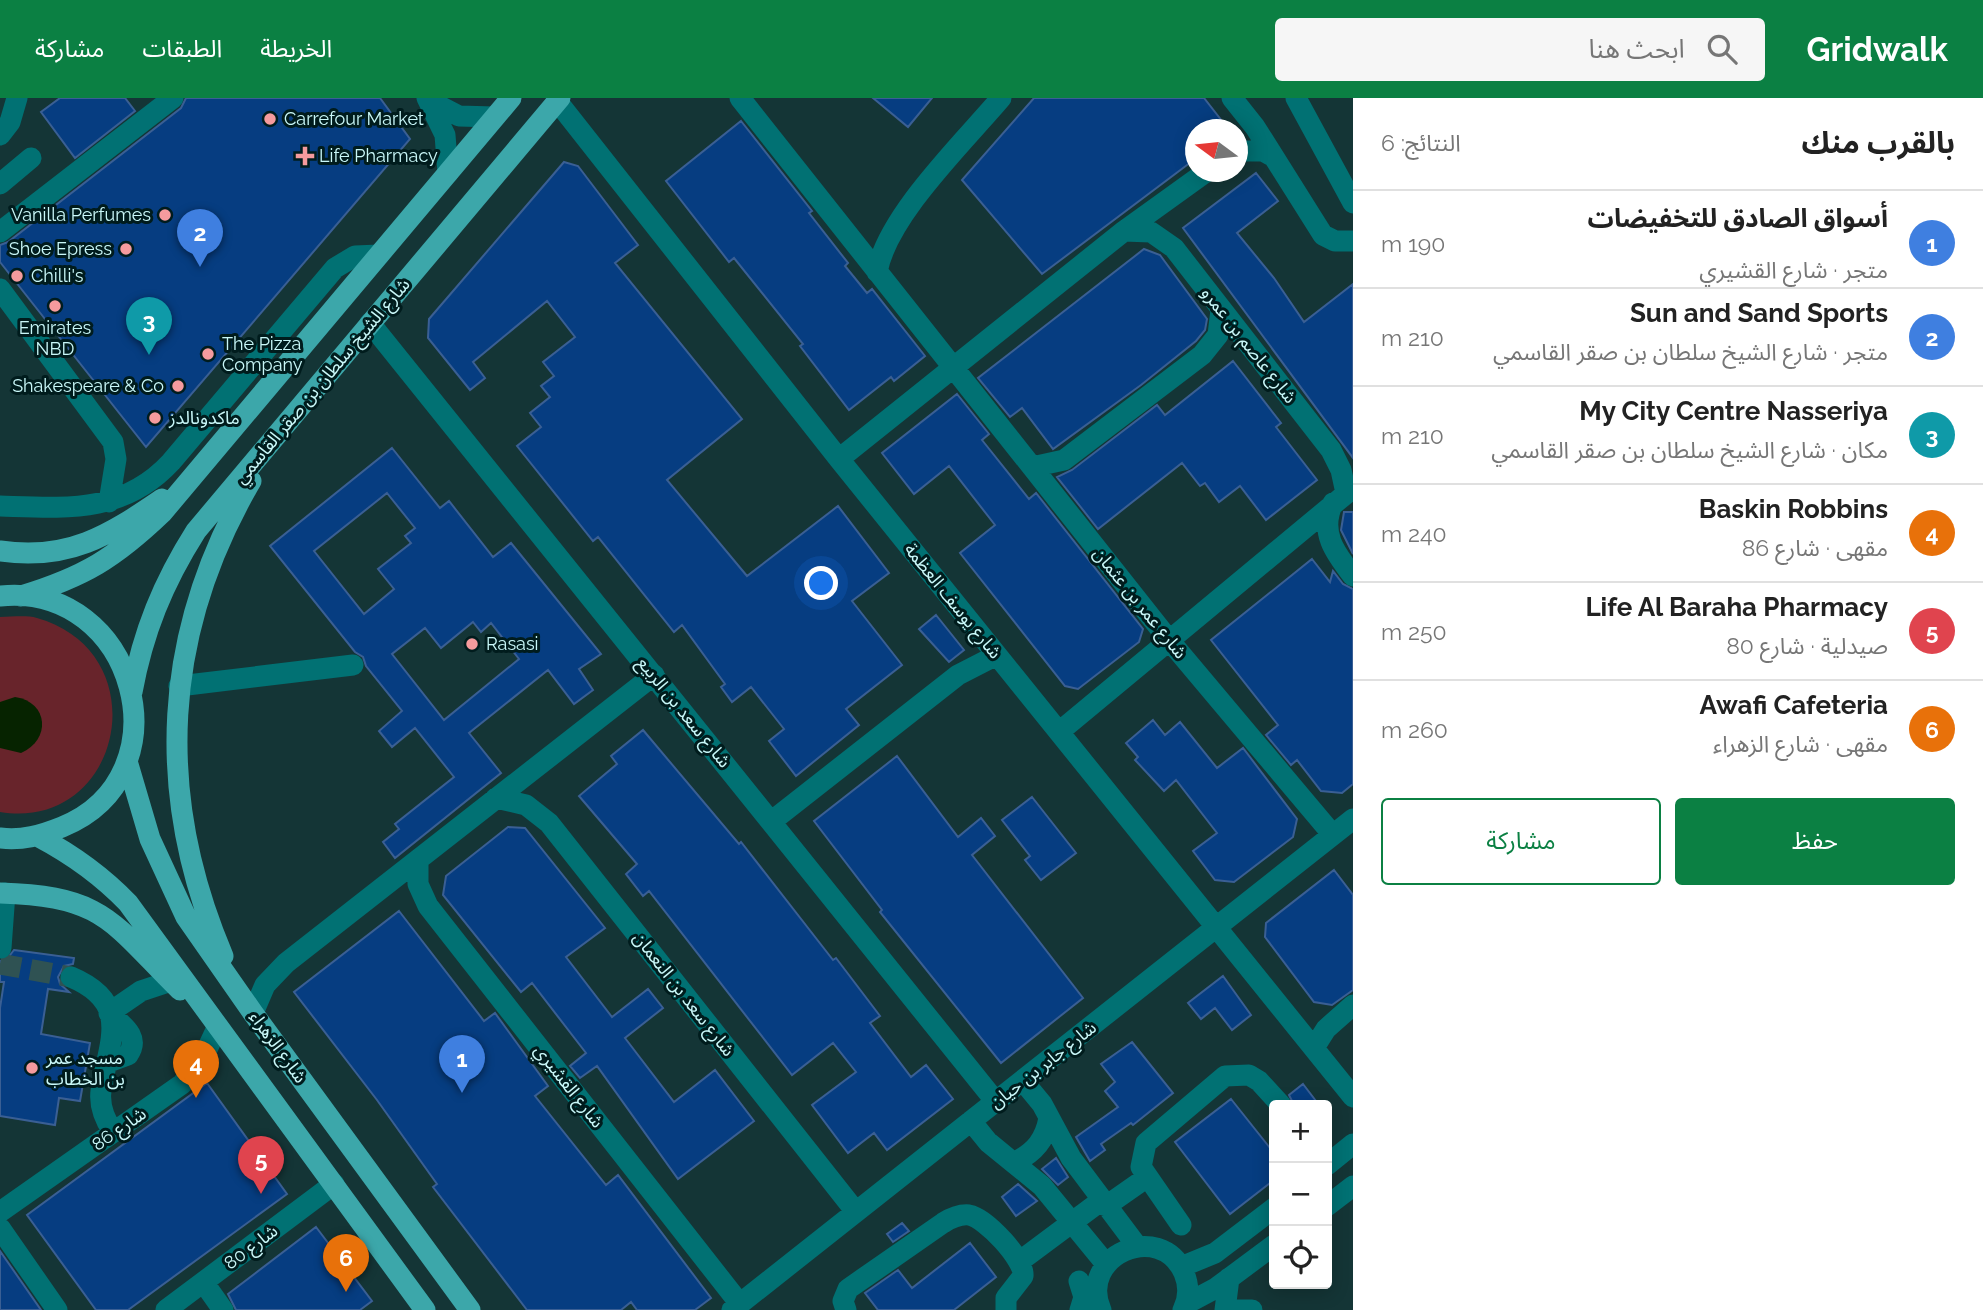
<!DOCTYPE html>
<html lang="ar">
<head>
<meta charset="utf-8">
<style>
  body { margin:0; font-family:Raleway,"Noto Sans Arabic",sans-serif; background:#f6f6f6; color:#222; direction:rtl }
  .controls { position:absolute; right:21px; bottom:21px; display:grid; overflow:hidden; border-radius:7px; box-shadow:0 4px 18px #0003 }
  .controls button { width:63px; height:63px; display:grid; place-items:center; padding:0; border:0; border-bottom:2px solid #e0e0e0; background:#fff; color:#222; font:35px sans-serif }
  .compass { position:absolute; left:1185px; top:21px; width:63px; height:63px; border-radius:50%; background:#fff; box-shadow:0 4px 18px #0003; rotate:285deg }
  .you { position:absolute; left:822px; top:486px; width:24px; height:24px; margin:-18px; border:5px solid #fff; border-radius:50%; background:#1a73e8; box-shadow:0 0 0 10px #1a73e833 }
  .badge { display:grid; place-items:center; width:46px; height:46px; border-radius:50%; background:#0b8043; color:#fff; font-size:23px; font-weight:700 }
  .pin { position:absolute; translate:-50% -58px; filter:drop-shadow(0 2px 4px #0008) }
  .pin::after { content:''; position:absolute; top:37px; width:24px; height:21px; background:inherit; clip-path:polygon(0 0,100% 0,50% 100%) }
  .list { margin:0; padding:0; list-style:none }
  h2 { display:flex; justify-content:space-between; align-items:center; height:91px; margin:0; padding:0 28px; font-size:30px }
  h2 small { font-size:23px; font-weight:400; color:#767676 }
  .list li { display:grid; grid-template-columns:46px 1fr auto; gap:21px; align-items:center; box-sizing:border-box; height:98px; padding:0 28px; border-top:2px solid #e0e0e0 }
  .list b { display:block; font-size:26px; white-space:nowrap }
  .list p { margin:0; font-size:23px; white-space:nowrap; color:#767676 }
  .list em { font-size:23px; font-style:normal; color:#767676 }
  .actions { display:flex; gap:14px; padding:21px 28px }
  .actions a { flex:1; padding:16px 0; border:2px solid #0b8043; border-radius:7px; text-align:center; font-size:24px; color:#0b8043 }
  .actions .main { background:#0b8043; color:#fff }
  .icon { flex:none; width:38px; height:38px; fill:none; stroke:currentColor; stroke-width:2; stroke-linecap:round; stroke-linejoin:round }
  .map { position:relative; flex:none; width:1353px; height:1212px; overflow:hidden; direction:ltr }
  header { display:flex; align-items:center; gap:42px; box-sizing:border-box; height:98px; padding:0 35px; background:#0b8043; color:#fff }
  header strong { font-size:33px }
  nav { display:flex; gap:38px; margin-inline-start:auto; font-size:24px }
  .search { width:490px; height:63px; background:#f6f6f6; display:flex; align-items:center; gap:18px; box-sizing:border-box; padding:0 24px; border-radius:7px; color:#767676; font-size:26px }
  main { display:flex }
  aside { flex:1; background:#fff }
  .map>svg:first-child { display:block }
  .green { fill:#68242b }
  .water { fill:#062300 }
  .building { fill:#063d81; stroke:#3a5f94; stroke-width:2; fill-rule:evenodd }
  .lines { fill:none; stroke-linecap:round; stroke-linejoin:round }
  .minor-tunnel { stroke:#2f5253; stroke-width:21; stroke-dasharray:21 10; stroke-linecap:butt }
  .minor { stroke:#017173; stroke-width:21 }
  .major { stroke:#3ca7aa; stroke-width:21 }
  .poi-dot { fill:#f59b9e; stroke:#001c1d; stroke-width:2.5 }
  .labels { text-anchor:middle; stroke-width:6; stroke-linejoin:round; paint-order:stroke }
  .poi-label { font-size:18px; fill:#c9f8f9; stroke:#001c1d; text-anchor:start }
  .street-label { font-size:18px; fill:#c9f8f9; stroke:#001c1d }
</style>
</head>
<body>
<header>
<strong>Gridwalk</strong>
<div class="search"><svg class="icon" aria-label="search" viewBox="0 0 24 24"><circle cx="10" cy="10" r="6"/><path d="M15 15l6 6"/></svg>ابحث هنا</div>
<nav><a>الخريطة</a><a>الطبقات</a><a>مشاركة</a></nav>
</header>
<main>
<aside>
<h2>بالقرب منك<small>النتائج: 6</small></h2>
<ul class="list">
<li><span class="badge" style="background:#3f7fe0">1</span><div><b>أسواق الصادق للتخفيضات</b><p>متجر · شارع القشيري</p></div><em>190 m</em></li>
<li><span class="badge" style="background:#3f7fe0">2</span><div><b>Sun and Sand Sports</b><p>متجر · شارع الشيخ سلطان بن صقر القاسمي</p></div><em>210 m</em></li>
<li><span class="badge" style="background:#0f9aa8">3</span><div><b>My City Centre Nasseriya</b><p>مكان · شارع الشيخ سلطان بن صقر القاسمي</p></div><em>210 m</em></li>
<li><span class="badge" style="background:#e8710a">4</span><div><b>Baskin Robbins</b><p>مقهى · شارع 86</p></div><em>240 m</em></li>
<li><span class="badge" style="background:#e0444e">5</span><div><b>Life Al Baraha Pharmacy</b><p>صيدلية · شارع 80</p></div><em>250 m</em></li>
<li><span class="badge" style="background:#e8710a">6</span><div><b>Awafi Cafeteria</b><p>مقهى · شارع الزهراء</p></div><em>260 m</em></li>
</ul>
<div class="actions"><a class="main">حفظ</a><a>مشاركة</a></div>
</aside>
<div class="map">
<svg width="1353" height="1212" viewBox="0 0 1353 1212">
  <rect width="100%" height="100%" fill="#143536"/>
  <path class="green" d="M 0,519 C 12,519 26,517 37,520 C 160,555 122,734 0,714 Z"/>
  <path class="water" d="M 15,599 C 49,604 51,642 21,655 L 0,650 L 0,604 Z"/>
  <path class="building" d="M 60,0 L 125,0 L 135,13 L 75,60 L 41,14 Z
    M 186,0 L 380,0 L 410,41 L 146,349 L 0,164 L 0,147 L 8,144 L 181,10 Z
    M 873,0 L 932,0 L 908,29 Z
    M 1034,0 L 1204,0 L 1229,32 L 1195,32 L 1195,61 L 1042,176 L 962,82 Z
    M 741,23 L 812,113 L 809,115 L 848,165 L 845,168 L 867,195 L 872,191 L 925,258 L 894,283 L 891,279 L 849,312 L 800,248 L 803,246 L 734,160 L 729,164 L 666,83 Z
    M 564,64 L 578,68 L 638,147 L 615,165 L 742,321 L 667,382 L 747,478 L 838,408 L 889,475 L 852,503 L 902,567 L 846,611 L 859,627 L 796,678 L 769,643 L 784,631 L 751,589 L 732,604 L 721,589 L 725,586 L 682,527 L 674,534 L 598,439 L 593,443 L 517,348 L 541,329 L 530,315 L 550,299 L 541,288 L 554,278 L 543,264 L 575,239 L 547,203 L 473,264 L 485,280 L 470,292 L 428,240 L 429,221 Z
    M 1256,75 L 1278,103 L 1237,135 L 1274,180 L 1304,224 L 1353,186 L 1353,360 L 1183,130 Z
    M 1144,151 L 1160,157 L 1207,221 L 1205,232 L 1196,243 L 1141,287 L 1053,351 L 1022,310 L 1010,319 L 978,280 Z
    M 1233,263 L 1281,325 L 1276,329 L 1317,382 L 1266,422 L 1240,388 L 1219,404 L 1205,385 L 1200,388 L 1182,365 L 1098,431 L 1057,379 L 1072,372 L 1157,307 L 1165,317 Z
    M 957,296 L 989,336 L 982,342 L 1029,401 L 1036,395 L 1143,531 L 1139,544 L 1078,591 L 1065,588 L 960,455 L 995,427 L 949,368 L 914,396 L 882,355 Z
    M 392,350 L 440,410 L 449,403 L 493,459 L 511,445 L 601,556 L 579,571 L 593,592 L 574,606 L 548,572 L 469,635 L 501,675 L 395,760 L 383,744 L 399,731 L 395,726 L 454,679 L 415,630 L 392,649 L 379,633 L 402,613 L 366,568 L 363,559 L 355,554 L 270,448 ZM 387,395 L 415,430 L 405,438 L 411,445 L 378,471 L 394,491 L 364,516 L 314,453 ZM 473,524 L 481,534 L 491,525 L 519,561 L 444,622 L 392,556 L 425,530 L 441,550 Z
    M 1344,414 L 1353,414 L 1353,456 L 1341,432 Z
    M 1312,461 L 1330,484 L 1333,473 L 1343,486 L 1353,491 L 1353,686 L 1342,695 L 1321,693 L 1297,662 L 1291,667 L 1266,637 L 1278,627 L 1211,542 Z
    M 936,517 L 964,552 L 949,564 L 919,531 Z
    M 1153,622 L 1165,637 L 1180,624 L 1217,670 L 1243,650 L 1297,721 L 1293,739 L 1234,784 L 1215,782 L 1193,753 L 1217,735 L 1176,682 L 1164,693 L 1135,662 L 1138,659 L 1126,645 Z
    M 643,632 L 739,746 L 741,744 L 833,862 L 836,860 L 880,918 L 870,925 L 911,979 L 926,967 L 953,1001 L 887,1052 L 874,1035 L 848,1055 L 812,1007 L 856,974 L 833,945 L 792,977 L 649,793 L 643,798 L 626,776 L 637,766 L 579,698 L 617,666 L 611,658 Z
    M 897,658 L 958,739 L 981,720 L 995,738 L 972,757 L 1083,900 L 1001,965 L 880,814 L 882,812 L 814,723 Z
    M 1032,699 L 1076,755 L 1041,782 L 1025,762 L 1030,758 L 1002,722 Z
    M 508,729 L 525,730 L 605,830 L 566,859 L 612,919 L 648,891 L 663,910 L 625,940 L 674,1004 L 715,972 L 754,1023 L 678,1081 L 597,968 L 580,980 L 570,968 L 586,955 L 532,885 L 521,894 L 443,797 L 446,778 Z
    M 1334,772 L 1353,797 L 1353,892 L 1332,907 L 1314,904 L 1265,839 L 1266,825 Z
    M 399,813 L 484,923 L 495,915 L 548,988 L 535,998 L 606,1087 L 618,1077 L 711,1200 L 695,1212 L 637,1212 L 631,1204 L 621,1212 L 527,1212 L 433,1089 L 437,1086 L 377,1002 L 294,894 Z
    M 14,852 L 74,860 L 73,866 L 64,868 L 58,879 L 60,886 L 69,894 L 48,891 L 41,936 L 90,945 L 80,1003 L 59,1000 L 55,1027 L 0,1018 L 0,910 L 4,884 L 0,884 L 0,863 L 7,861 Z
    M 1223,878 L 1251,917 L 1232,932 L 1215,910 L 1201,921 L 1188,905 Z
    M 1132,944 L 1173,995 L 1133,1027 L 1131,1025 L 1101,1046 L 1105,1052 L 1090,1063 L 1076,1039 L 1118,1009 L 1105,993 L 1115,984 L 1101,966 Z
    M 207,985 L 287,1096 L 128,1212 L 96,1212 L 27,1117 Z
    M 1303,986 L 1319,1007 L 1294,1007 L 1289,997 Z
    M 1231,1001 L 1274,1055 L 1274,1082 L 1230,1116 L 1175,1044 Z
    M 1056,1060 L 1068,1079 L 1058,1087 L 1042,1071 Z
    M 1018,1086 L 1037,1103 L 1016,1118 L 1002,1099 Z
    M 902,1125 L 909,1133 L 893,1144 L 887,1136 Z
    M 316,1129 L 372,1203 L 360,1212 L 236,1212 L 228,1196 Z
    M 970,1145 L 996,1179 L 954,1212 L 878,1212 L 865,1195 L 898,1172 L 912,1190 Z
    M 0,1153 L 41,1212 L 0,1212 Z"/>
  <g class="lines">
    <path class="minor-tunnel" d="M 0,866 L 71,879"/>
    <path class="minor" d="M 427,0 L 445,37 L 448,75
      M 740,0 L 1169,542 L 1333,737
      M 1232,0 L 1255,29 L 1323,137 L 1335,143 L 1353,143
      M 1296,0 L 1353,105
      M 428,2 L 459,18 L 494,19
      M 557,3 L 839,361 L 1353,999
      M 0,37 L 10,24 L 17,0
      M 1238,53 L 1263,53 L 1274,59
      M 0,86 L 31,60
      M 1124,133 L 1151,134 L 1174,150 L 1331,352 L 1341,372 L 1346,395
      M 0,134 L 173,0
      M 877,174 C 887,118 963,45 1001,0
      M 0,191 L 113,344 L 116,361 L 109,404
      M 370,225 L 996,1004
      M 839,361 L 1124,133 L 1206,74
      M 1032,369 L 1064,362 L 1202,257 L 1218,237 L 1221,212
      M 1333,405 C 1319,434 1335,455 1353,478
      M 0,408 C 65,410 123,416 171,364 L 335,170 L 355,158 L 379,157
      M 179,588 L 353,567
      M 1059,634 L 1353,390
      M 496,700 L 526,707 L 549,725 L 856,1114
      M 772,723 L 958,577 L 997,557
      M 418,762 L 418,786 L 428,808 L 740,1206
      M 1,850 L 5,795
      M 71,879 C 133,905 108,945 101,993 C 99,1008 105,1022 113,1034
      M 253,915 L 265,887 L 286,865 L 654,577
      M 1314,950 L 1326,931 L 1353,907
      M 109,964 L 128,957 C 141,938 122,927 109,915 L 141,893 L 171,883
      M 1023,983 L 1042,1006 L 1071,1060 L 1137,1148
      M 971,1023 L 988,1044 L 1042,1088 L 1106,1166
      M 1015,1064 C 1035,1054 1045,1042 1049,1020
      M 1327,1067 L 1353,1046
      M 1106,1108 L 1146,1080
      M 1327,1108 L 1353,1088
      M 0,1114 L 182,986 L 203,960 L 217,930
      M 1181,1127 L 1141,1069 L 1146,1045 L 1225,978 L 1249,977 L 1259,983 L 1281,1007
      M 0,1130 L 57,1212
      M 1020,1163 L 1102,1102
      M 1181,1169 L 1215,1155 L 1274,1110
      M 1079,1183 L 1084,1199 L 1080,1212
      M 204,1185 L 223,1212
      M 1186,1206 L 1216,1190 L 1274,1147
      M 166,1212 L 334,1086
      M 732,1212 L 1353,721
      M 846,1212 L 843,1203 L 848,1191 L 943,1125 C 951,1120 959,1116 969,1117 C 986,1120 1025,1162 1023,1178 L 1006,1200 L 1006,1212
      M 1101,1212 C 1077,1158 1160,1121 1184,1175 C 1189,1187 1189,1200 1183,1212
      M 1225,1212 L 1229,1180
      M 1235,1212 L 1252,1212"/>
    <path class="major" d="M 0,453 C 68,463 108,438 162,401
      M 0,498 C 136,484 188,678 62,729 C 42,737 22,743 0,740
      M 21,498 C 84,479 115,460 162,415 L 511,0
      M 132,594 C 143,534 163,485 196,433 L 560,0
      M 127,663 L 150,741 L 186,819 L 253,915 L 470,1212
      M 39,739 C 73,757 101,777 128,805 L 425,1212
      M 0,795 C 105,798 111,824 180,892
      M 223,858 C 154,696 162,535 251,383"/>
  </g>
  <g class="poi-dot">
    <circle cx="270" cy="21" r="7"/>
    <path d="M301.5 47.5h7v7h7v7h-7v7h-7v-7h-7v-7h7z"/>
    <circle cx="165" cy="117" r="7"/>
    <circle cx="126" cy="151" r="7"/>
    <circle cx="17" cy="178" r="7"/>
    <circle cx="55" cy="208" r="7"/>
    <circle cx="208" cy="256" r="7"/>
    <circle cx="178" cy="288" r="7"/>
    <circle cx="155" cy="320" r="7"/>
    <circle cx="472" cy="546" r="7"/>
    <circle cx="32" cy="970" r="7"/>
  </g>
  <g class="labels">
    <g class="poi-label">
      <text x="284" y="27">Carrefour Market</text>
      <text x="319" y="64">Life Pharmacy</text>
      <text x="151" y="123" text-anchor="end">Vanilla Perfumes</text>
      <text x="112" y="157" text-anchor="end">Shoe Epress</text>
      <text x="31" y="184">Chilli's</text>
      <text x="55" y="236" text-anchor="middle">Emirates<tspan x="55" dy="21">NBD</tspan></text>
      <text x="222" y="252">The Pizza<tspan x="222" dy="21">Company</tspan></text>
      <text x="164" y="294" text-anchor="end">Shakespeare &amp; Co</text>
      <text x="169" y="326">ماكدونالدز</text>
      <text x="486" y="552">Rasasi</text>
      <text x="46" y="966">مسجد عمر<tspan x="46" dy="21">بن الخطاب</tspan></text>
    </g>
    <g class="street-label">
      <text transform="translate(1249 247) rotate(52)" y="6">شارع عاصم بن عمرو</text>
      <text transform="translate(322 283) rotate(-50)" y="6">شارع الشيخ سلطان بن صقر القاسمي</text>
      <text transform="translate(953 503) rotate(51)" y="6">شارع يوسف العظمة</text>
      <text transform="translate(1140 505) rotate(51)" y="6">شارع عمر بن عثمان</text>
      <text transform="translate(684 614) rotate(51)" y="6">شارع سعد بن الربيع</text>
      <text transform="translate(684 896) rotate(52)" y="6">شارع سعد بن النعمان</text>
      <text transform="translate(278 949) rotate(54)" y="6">شارع الزهراء</text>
      <text transform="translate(1043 967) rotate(-38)" y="6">شارع جابر بن حيان</text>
      <text transform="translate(569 988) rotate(52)" y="6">شارع القشيري</text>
      <text transform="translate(119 1031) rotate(-35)" y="6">شارع 86</text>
      <text transform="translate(251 1149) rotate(-37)" y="6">شارع 80</text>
    </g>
  </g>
</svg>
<div class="controls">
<button>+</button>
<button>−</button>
<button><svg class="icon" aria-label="locate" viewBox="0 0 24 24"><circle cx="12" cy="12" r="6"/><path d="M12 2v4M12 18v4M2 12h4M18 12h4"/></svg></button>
</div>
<svg class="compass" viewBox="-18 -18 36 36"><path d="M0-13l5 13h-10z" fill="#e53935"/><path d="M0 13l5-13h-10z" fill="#767676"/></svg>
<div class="you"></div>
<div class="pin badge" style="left:462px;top:995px;background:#3f7fe0">1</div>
<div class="pin badge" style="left:200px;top:169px;background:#3f7fe0">2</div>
<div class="pin badge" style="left:149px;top:257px;background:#0f9aa8">3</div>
<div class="pin badge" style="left:196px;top:1000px;background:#e8710a">4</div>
<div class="pin badge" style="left:261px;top:1096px;background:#e0444e">5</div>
<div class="pin badge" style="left:346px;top:1194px;background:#e8710a">6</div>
</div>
</main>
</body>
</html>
